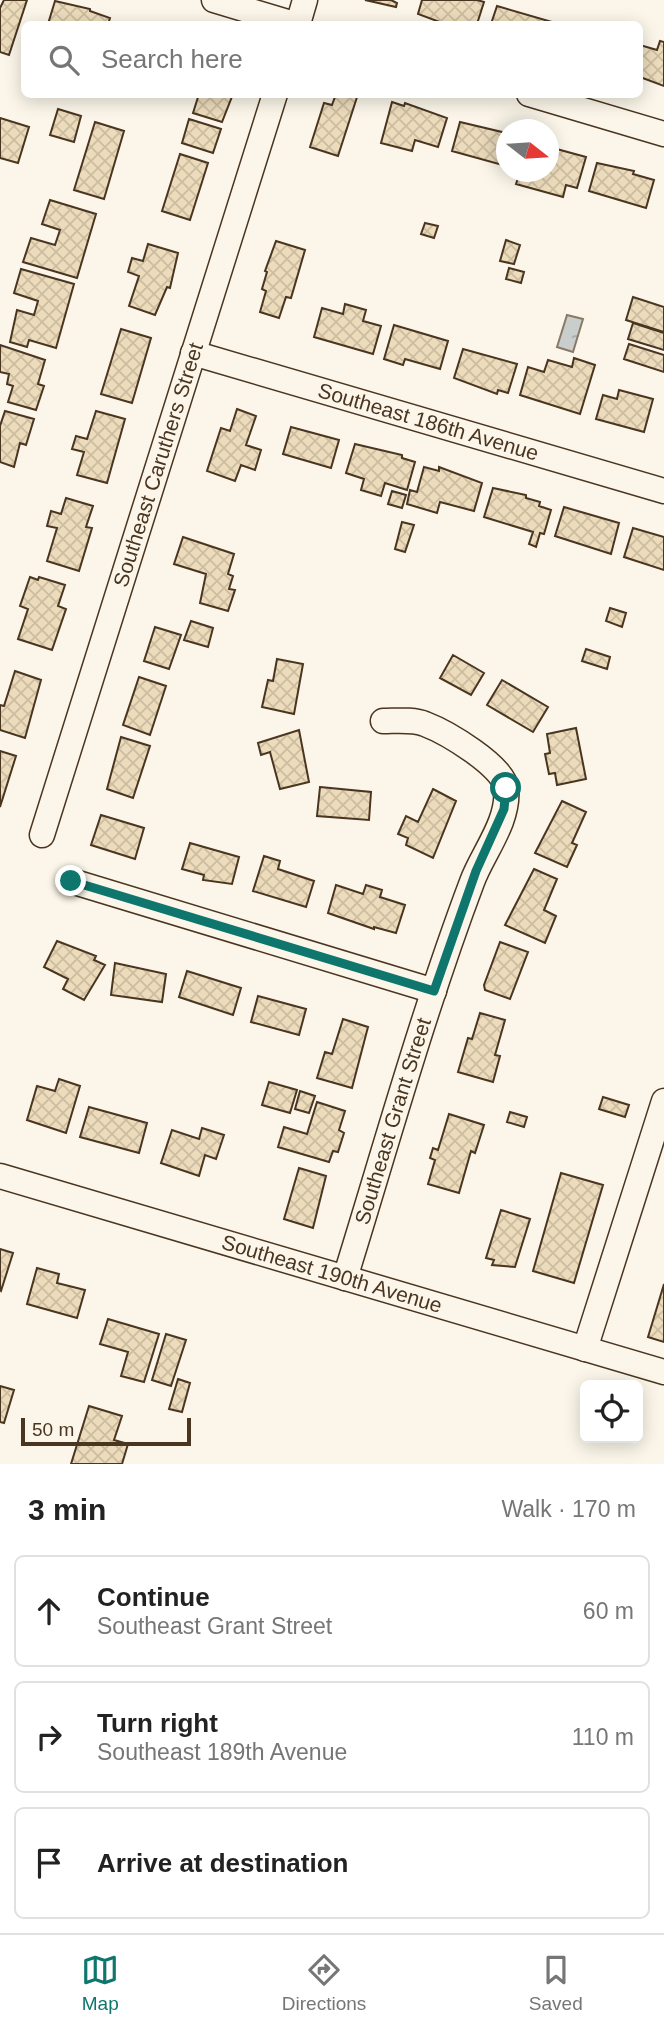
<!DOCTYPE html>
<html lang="en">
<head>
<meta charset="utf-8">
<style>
  body { margin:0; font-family:Arial,sans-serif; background:#f6f6f6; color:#222 }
  .controls { position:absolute; right:21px; bottom:21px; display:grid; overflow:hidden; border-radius:10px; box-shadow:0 4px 18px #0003 }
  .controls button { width:63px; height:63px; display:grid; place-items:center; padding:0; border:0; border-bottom:2px solid #e0e0e0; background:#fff; color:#222; font:35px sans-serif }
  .compass { position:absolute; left:496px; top:119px; width:63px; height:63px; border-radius:50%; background:#fff; box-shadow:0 4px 18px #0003; rotate:107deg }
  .scale { position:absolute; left:21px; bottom:18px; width:170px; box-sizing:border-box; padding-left:7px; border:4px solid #4a3520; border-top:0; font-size:19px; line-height:24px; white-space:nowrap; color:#4a3520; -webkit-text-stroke:5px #fbf6e9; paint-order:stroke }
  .stop { position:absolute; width:21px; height:21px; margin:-16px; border:5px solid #0f766e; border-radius:50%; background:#fff }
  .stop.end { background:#0f766e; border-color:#fff; box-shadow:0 2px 7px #0008 }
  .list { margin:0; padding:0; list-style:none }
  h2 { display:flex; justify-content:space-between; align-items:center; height:91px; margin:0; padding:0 28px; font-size:30px }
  h2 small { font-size:23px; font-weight:400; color:#767676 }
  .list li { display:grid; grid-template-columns:46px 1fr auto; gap:21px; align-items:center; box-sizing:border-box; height:112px; margin:0 14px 14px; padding:0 14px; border:2px solid #e0e0e0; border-radius:10px }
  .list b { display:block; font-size:26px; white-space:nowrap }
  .list p { margin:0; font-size:23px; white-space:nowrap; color:#767676 }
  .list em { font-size:23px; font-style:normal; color:#767676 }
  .icon { flex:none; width:38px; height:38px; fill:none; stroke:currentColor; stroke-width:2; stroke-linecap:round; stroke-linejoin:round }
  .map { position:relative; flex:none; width:664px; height:1464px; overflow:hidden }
  .search { position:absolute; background:#fff; box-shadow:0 4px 18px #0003; left:21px; right:21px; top:21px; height:77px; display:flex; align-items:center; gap:18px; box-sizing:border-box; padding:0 24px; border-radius:10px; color:#767676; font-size:26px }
  .sheet { height:469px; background:#fff }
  nav { display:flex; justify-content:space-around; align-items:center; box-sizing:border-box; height:98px; border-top:2px solid #e0e0e0; background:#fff; font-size:19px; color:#767676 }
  nav a { display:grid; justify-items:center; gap:4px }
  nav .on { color:#0f766e }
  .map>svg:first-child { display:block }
  .water { fill:url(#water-ripples); stroke:#887966; stroke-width:2 }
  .building { fill:url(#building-cross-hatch); stroke:#4a3520; stroke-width:2 }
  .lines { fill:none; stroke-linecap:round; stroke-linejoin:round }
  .minor-casing { stroke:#4a3520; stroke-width:27 }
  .minor { stroke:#fbf6e9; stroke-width:24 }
  .route { stroke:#0f766e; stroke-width:9 }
  .labels { text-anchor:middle; stroke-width:5; stroke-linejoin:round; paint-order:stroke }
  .street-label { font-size:21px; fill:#4a3520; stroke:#fbf6e9 }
</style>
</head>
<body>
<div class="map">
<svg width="664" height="1464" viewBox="0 0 664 1464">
  <defs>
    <pattern id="water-ripples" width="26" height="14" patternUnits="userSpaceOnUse" patternTransform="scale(1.75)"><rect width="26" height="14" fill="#c9cecd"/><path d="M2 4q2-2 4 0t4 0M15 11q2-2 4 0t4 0" fill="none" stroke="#a5a8a6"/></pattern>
    <pattern id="building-cross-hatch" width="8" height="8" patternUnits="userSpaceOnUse" patternTransform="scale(1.75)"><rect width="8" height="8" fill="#ecdcbc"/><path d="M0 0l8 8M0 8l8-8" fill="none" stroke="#ccbda1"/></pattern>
  </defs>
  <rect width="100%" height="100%" fill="#fbf6e9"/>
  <path class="water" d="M 567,315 L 583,319 L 573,352 L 557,347 Z"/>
  <path class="building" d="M 4,0 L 27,0 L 9,55 L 0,52 L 0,8 Z
    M 365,0 L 391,0 L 397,3 L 396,7 Z
    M 422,0 L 477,0 L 484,2 L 477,24 L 445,24 L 418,14 Z
    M 55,1 L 90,9 L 90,11 L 110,18 L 108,24 L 48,24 Z
    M 497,6 L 552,22 L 552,24 L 491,24 Z
    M 660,41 L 664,42 L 664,86 L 640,77 L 640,45 L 657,50 Z
    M 199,94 L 233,94 L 222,122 L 193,113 Z
    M 336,94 L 358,94 L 338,156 L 310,147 L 324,103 L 332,105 Z
    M 392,102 L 404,106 L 405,103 L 447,118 L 438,147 L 415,140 L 412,151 L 381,143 Z
    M 58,109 L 81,116 L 74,142 L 50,135 Z
    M 0,118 L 29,127 L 18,163 L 0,158 Z
    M 189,119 L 221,129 L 213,153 L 182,143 Z
    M 95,122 L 124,131 L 104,199 L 74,190 Z
    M 460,122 L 502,132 L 506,136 L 506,166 L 452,151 Z
    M 553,148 L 586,157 L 577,188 L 566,185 L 563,197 L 516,184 L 520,172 L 548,172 L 548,149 Z
    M 180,154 L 208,163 L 190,220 L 162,211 Z
    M 597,163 L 634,171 L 633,174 L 654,180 L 646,208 L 589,191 Z
    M 50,200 L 96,214 L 77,278 L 23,262 L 31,238 L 55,245 L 60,230 L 42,224 Z
    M 425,223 L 438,226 L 434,238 L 421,234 Z
    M 506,240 L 520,245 L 514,264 L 500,261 Z
    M 276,241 L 305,250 L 291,298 L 286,297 L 279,318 L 260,312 L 266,291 L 262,289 L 267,272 L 265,271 Z
    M 148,244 L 178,253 L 170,288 L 167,287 L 155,315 L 129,306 L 139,276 L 128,272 L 132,258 L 143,261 Z
    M 509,268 L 524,272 L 521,283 L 506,279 Z
    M 21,269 L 74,284 L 56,348 L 29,340 L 27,347 L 10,342 L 17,310 L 34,315 L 38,301 L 14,293 Z
    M 633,297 L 664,307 L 664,332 L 626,320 Z
    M 345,304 L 366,310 L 363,321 L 381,326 L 373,354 L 314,337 L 322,308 L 343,314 Z
    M 633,323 L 664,333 L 664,350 L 628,339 Z
    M 394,325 L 448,341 L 440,369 L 405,359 L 403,365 L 384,359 Z
    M 121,329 L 151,338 L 132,403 L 101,394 Z
    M 629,344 L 664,355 L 664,372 L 624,359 Z
    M 0,345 L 45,360 L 38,384 L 44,386 L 36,410 L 8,402 L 13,386 L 7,384 L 9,374 L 0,372 Z
    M 463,349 L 517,364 L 508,393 L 498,390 L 497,394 L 454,378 Z
    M 574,358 L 595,365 L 580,414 L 520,395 L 528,367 L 544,372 L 548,360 L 572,367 Z
    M 619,390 L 653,399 L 644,432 L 596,419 L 603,395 L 617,399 Z
    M 237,409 L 256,416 L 246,445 L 261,450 L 255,470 L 241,465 L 235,481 L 207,471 L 221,428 L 230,431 Z
    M 5,411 L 34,419 L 26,445 L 20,443 L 14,467 L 0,462 L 0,426 Z
    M 96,411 L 125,419 L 107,483 L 77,475 L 84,452 L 72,449 L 76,436 L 87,439 Z
    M 291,427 L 339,440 L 331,468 L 283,454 Z
    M 355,444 L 402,455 L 402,458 L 415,462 L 407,490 L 385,483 L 381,496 L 361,490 L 364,479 L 346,473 Z
    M 424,467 L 439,471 L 439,467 L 482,483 L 474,511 L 440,502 L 437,513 L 407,504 L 410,490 L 417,492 Z
    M 493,488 L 526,495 L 526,498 L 540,502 L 539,506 L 551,510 L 544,534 L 540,533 L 536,547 L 529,544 L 533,532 L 484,517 Z
    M 392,491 L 406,495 L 402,508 L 388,504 Z
    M 66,498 L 93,506 L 86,527 L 92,528 L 79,571 L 47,561 L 57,528 L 47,526 L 51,511 L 61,514 Z
    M 564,507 L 619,523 L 611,554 L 555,536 Z
    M 402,522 L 414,525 L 405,552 L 395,549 Z
    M 633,528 L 664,537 L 664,570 L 624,557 Z
    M 183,537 L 234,554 L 228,574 L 233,576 L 229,589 L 235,590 L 228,611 L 200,603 L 206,574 L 174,564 Z
    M 30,577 L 38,580 L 39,577 L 65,585 L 58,606 L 66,609 L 52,650 L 18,639 L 28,609 L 20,606 Z
    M 610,608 L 626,613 L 622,627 L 606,621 Z
    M 191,621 L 213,628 L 208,647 L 184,640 Z
    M 155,627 L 181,635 L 169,669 L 144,661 Z
    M 586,649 L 610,657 L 607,669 L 582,661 Z
    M 453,655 L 484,673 L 471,695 L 440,678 Z
    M 277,659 L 303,664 L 294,714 L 262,707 L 268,680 L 273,681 Z
    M 15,671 L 41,680 L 25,738 L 0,730 L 0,705 L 4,706 Z
    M 139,677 L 166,686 L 150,735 L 123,725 Z
    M 502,680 L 548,707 L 533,732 L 487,705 Z
    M 576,728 L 586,779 L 557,785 L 555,773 L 549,774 L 545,754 L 550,753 L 547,734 Z
    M 299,730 L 309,782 L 280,789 L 270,752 L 261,755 L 258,743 Z
    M 121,737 L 150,746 L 133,798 L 107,789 Z
    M 0,751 L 16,756 L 0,807 Z
    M 320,787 L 371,792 L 369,820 L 317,816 Z
    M 433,789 L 456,801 L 433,858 L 406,845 L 408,838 L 398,834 L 406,816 L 418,822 Z
    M 562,801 L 586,812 L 572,843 L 577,845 L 567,867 L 535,853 Z
    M 101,815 L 144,828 L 135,859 L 91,845 Z
    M 190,843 L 239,857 L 232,884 L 203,880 L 204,875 L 182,869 Z
    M 264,856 L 280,861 L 278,869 L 314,881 L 306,907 L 253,891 Z
    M 534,869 L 557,879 L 544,910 L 556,916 L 545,943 L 505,925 Z
    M 336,885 L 363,894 L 366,885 L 382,890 L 380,897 L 405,905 L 396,933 L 374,927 L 374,929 L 328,913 Z
    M 57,941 L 96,956 L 94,960 L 105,965 L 84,1000 L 63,989 L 68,979 L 44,967 Z
    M 500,942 L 528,952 L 510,999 L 485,990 L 484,985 Z
    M 115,963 L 166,974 L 162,1002 L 111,995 Z
    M 187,971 L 241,988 L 233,1015 L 179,997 Z
    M 258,996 L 306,1009 L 299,1035 L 251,1022 Z
    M 480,1013 L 505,1020 L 495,1055 L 500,1056 L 493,1082 L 458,1072 L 468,1038 L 472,1039 Z
    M 343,1019 L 368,1027 L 352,1088 L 317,1078 L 325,1052 L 332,1054 Z
    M 59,1079 L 80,1086 L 66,1133 L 27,1120 L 37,1086 L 55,1091 Z
    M 269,1082 L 297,1090 L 290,1113 L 262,1105 Z
    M 300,1091 L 315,1096 L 309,1113 L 295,1109 Z
    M 603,1097 L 629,1105 L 625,1117 L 599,1109 Z
    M 317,1102 L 345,1111 L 339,1130 L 344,1133 L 338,1152 L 333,1151 L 329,1162 L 278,1147 L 284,1127 L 307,1134 Z
    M 89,1107 L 147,1123 L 139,1153 L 80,1137 Z
    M 510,1112 L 527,1117 L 524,1127 L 507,1122 Z
    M 449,1114 L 484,1125 L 475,1153 L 471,1151 L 459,1193 L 428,1184 L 435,1160 L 430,1158 L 433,1148 L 438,1150 Z
    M 202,1128 L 224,1135 L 216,1159 L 205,1155 L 199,1176 L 161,1163 L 172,1130 L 199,1139 Z
    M 299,1168 L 326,1176 L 313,1228 L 284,1219 Z
    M 561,1173 L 603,1185 L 574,1283 L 533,1271 Z
    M 501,1210 L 530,1219 L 515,1267 L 492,1265 L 494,1260 L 486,1258 Z
    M 0,1249 L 13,1253 L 1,1291 L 0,1290 Z
    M 37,1268 L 59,1274 L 57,1283 L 85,1290 L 77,1318 L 27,1304 Z
    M 664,1284 L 664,1342 L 648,1337 Z
    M 108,1319 L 159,1334 L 144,1382 L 121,1376 L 128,1352 L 100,1344 Z
    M 166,1334 L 186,1340 L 171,1386 L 152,1380 Z
    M 178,1379 L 190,1383 L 182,1412 L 169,1409 Z
    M 0,1386 L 14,1390 L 4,1423 L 0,1422 Z
    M 89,1406 L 122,1416 L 114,1440 L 128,1444 L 122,1464 L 71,1464 Z"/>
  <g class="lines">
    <defs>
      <g id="minor">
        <path d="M 214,0 L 294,24"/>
        <path d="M 298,24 L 305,0"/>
        <path d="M 529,94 L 664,134"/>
        <path id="s1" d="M 193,353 L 664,491"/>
        <path id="s2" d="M 42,835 L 275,94"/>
        <path d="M 71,881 L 434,991"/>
        <path id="s3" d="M 0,1176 L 664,1372"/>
        <path id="s4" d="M 345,1278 C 386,1146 423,1012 472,882 C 482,854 510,821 506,788 C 504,766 446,732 425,724 C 413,719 396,721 383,721"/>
        <path d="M 585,1349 L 664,1101"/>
      </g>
    </defs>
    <use href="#minor" class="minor-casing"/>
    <use href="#minor" class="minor"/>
  </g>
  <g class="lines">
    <path class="route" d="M 71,881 L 434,991 L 476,871 L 504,809 L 506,788"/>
  </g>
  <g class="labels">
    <g class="street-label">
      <text dy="7" stroke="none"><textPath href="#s1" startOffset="245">Southeast 186th Avenue</textPath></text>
      <text dy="7" stroke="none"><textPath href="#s2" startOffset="388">Southeast Caruthers Street</textPath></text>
      <text dy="7" stroke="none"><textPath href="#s4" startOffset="164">Southeast Grant Street</textPath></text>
      <text dy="7" stroke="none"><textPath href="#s3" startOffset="346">Southeast 190th Avenue</textPath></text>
    </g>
  </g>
</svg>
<div class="controls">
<button><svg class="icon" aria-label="locate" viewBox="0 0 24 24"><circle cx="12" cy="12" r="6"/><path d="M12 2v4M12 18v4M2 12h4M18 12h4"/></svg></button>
</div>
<svg class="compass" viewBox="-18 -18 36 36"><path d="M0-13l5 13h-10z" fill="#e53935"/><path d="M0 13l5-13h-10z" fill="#767676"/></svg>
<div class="scale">50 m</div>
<div class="stop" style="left:506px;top:788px"></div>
<div class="stop end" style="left:71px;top:881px"></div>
<div class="search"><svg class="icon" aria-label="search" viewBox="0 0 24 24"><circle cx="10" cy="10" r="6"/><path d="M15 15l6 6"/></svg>Search here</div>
</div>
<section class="sheet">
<h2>3 min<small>Walk · 170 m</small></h2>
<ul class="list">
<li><svg class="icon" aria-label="ahead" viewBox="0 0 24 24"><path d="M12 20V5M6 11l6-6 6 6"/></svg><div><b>Continue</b><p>Southeast Grant Street</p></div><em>60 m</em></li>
<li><svg class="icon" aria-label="right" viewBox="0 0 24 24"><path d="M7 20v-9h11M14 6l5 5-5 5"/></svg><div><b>Turn right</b><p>Southeast 189th Avenue</p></div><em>110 m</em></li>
<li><svg class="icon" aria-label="arrive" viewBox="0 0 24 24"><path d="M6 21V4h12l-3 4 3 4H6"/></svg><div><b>Arrive at destination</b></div></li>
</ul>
</section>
<nav>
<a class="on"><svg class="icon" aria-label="map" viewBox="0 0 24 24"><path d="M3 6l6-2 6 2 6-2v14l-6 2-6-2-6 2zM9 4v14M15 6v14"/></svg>Map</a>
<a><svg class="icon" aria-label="directions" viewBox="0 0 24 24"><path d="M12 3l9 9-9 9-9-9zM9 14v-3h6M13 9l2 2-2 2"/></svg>Directions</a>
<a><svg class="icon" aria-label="saved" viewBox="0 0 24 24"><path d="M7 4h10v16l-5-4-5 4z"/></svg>Saved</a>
</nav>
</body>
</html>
